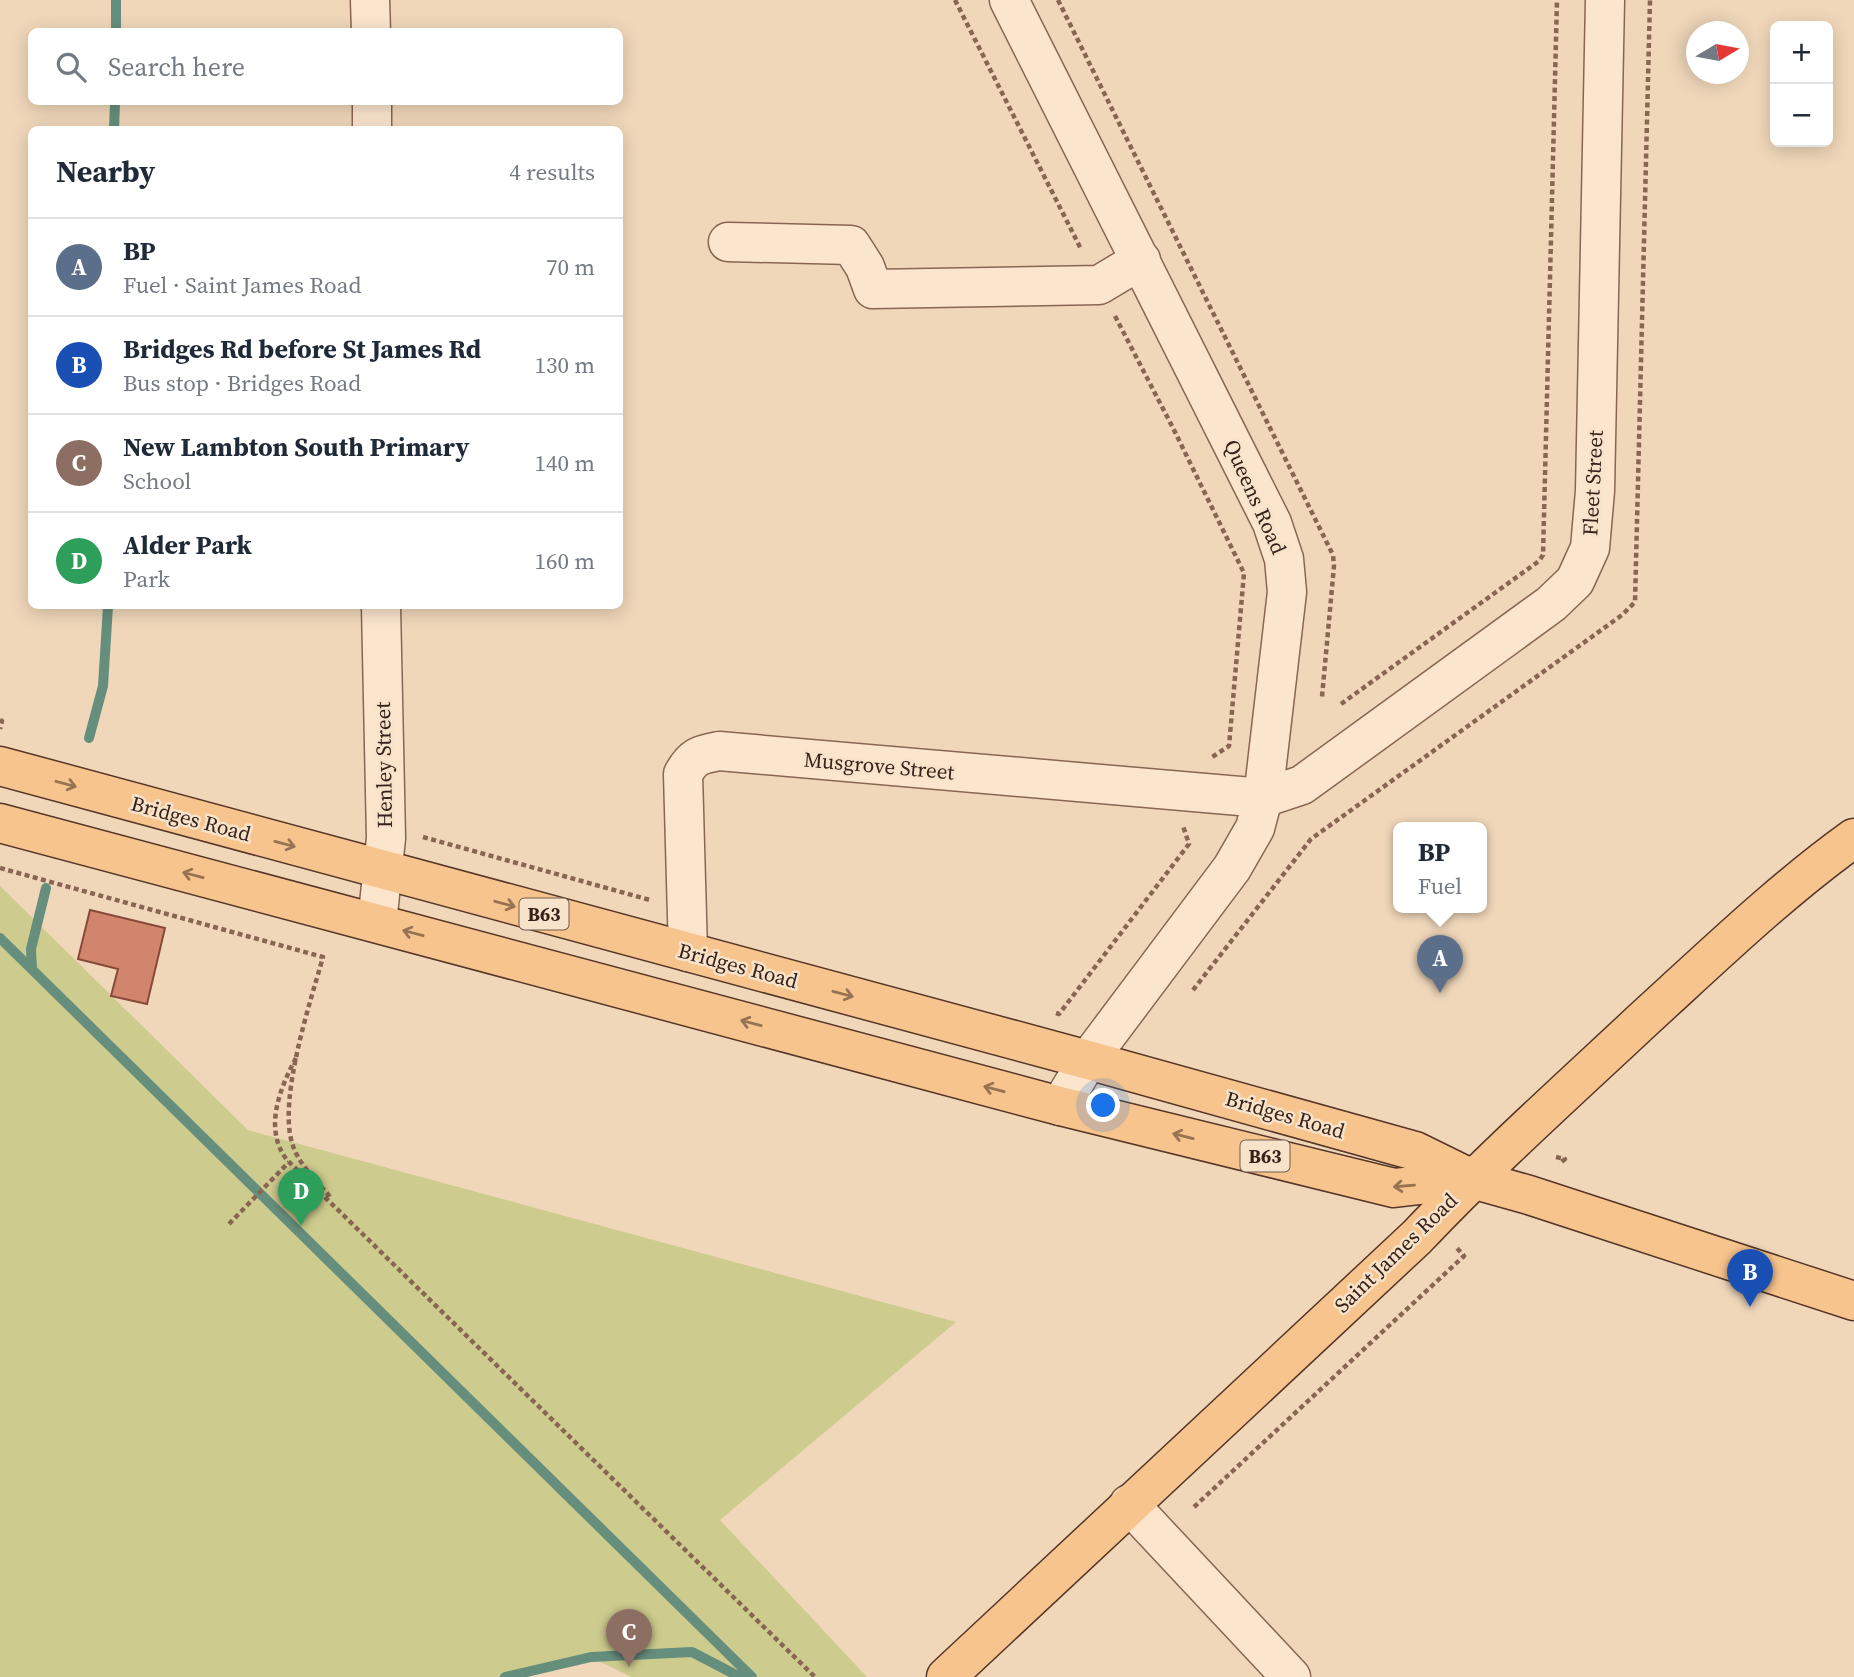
<!DOCTYPE html>
<html lang="en">
<head>
<meta charset="utf-8">
<style>
  body { margin:0; font-family:"Source Serif 4",serif; background:#f2f2f3; color:#1f2937 }
  .controls { position:absolute; right:21px; top:21px; display:grid; overflow:hidden; border-radius:10px; box-shadow:0 4px 18px #0003 }
  .controls button { width:63px; height:63px; display:grid; place-items:center; padding:0; border:0; border-bottom:2px solid #e0e1e3; background:#fff; color:#1f2937; font:35px sans-serif }
  .compass { position:absolute; left:1686px; top:21px; width:63px; height:63px; border-radius:50%; background:#fff; box-shadow:0 4px 18px #0003; rotate:80deg }
  .you { position:absolute; left:1104px; top:1106px; width:24px; height:24px; margin:-18px; border:5px solid #fff; border-radius:50%; background:#1a73e8; box-shadow:0 0 0 10px #1a73e833 }
  .badge { display:grid; place-items:center; width:46px; height:46px; border-radius:50%; background:#7c3aed; color:#fff; font-size:23px; font-weight:700 }
  .pin { position:absolute; translate:-50% -58px; filter:drop-shadow(0 2px 4px #0008) }
  .pin::after { content:''; position:absolute; top:37px; width:24px; height:21px; background:inherit; clip-path:polygon(0 0,100% 0,50% 100%) }
  .popup { position:absolute; left:1393px; top:822px; width:94px; height:91px; box-sizing:border-box; display:grid; place-content:center; border-radius:10px; background:#fff; filter:drop-shadow(0 2px 5px #0005); font-size:23px; white-space:nowrap; color:#747a83 }
  .popup b { font-size:26px; color:#1f2937 }
  .popup::after { content:''; position:absolute; left:50%; top:100%; margin-left:-14px; border:14px solid transparent; border-top-color:#fff }
  .list { margin:0; padding:0; list-style:none }
  h2 { display:flex; justify-content:space-between; align-items:center; height:91px; margin:0; padding:0 28px; font-size:30px }
  h2 small { font-size:23px; font-weight:400; color:#747a83 }
  .list li { display:grid; grid-template-columns:46px 1fr auto; gap:21px; align-items:center; box-sizing:border-box; height:98px; padding:0 28px; border-top:2px solid #e0e1e3 }
  .list b { display:block; font-size:26px; white-space:nowrap }
  .list p { margin:0; font-size:23px; white-space:nowrap; color:#747a83 }
  .list em { font-size:23px; font-style:normal; color:#747a83 }
  .icon { flex:none; width:38px; height:38px; fill:none; stroke:currentColor; stroke-width:2; stroke-linecap:round; stroke-linejoin:round }
  .map { position:relative; flex:none; width:1854px; height:1677px; overflow:hidden }
  .search { position:absolute; background:#fff; box-shadow:0 4px 18px #0003; left:28px; top:28px; width:595px; height:77px; display:flex; align-items:center; gap:18px; box-sizing:border-box; padding:0 24px; border-radius:10px; color:#747a83; font-size:26px }
  .panel { position:absolute; background:#fff; box-shadow:0 4px 18px #0003; left:28px; top:126px; width:595px; height:483px; border-radius:10px }
  .map>svg:first-child { display:block }
  .green { fill:#cecb8e }
  .lines { fill:none; stroke-linecap:round; stroke-linejoin:round }
  .stream { stroke:#668e7d; stroke-width:10 }
  .building { fill:#d1856d; stroke:#884a38; stroke-width:2 }
  .minor-casing { stroke:#886653; stroke-width:41 }
  .major-casing { stroke:#553629; stroke-width:41 }
  .path { stroke:#886653; stroke-width:4.5; stroke-dasharray:5 3.5; stroke-linecap:butt }
  .minor { stroke:#fbe5cd; stroke-width:38 }
  .major { stroke:#f8c48d; stroke-width:38 }
  .oneway { stroke:#977354 }
  .labels { text-anchor:middle; stroke-width:5; stroke-linejoin:round; paint-order:stroke }
  .shield { fill:#f7e2ca; stroke:#705c4f; stroke-width:2 }
  .shield-label { font-size:19px; font-weight:bold; fill:#36221a }
  .street-label { font-size:21px; fill:#36221a; stroke:#f7e2ca }
</style>
</head>
<body>
<div class="map">
<svg width="1854" height="1677" viewBox="0 0 1854 1677">
  <rect width="100%" height="100%" fill="#f0d7ba"/>
  <path class="green" d="M 0,886 L 248,1130 L 956,1322 L 720,1520 L 867,1677 L 631,1677 L 591,1657 L 505,1677 L 0,1677 Z"/>
  <g class="lines">
    <path class="stream" d="M 116,32 L 116,0
      M 114,130 L 115,102
      M 89,738 L 103,686 L 108,606
      M 0,938 L 752,1677
      M 32,969 L 31,949 L 46,888
      M 505,1677 L 591,1657 L 692,1652 L 740,1677"/>
  </g>
  <path class="building" d="M 90,910 L 165,928 L 147,1004 L 111,996 L 118,969 L 78,959 Z"/>
  <g class="lines">
    <defs>
      <path id="minor" d="M 370,0 L 371,32
        M 1009,0 L 1272,523 L 1284,559 L 1287,592 L 1263,798 L 1255,828 L 1232,868 L 1088,1060 L 1060,1106
        M 372,102 L 372,130
        M 728,242 L 851,245 L 865,267 L 873,289 L 1099,285 L 1141,260
        M 377,923 L 386,838 L 381,606
        M 688,952 L 683,774 C 693,756 699,755 719,751 L 1263,798 L 1302,785 L 1551,604 L 1575,581 L 1590,548 L 1595,491 L 1605,0
        M 1129,1504 L 1291,1677"/>
      <path id="major" d="M 0,766 L 1088,1060 L 1415,1151 L 1472,1179 L 1529,1195 L 1854,1301
        M 0,823 L 1060,1106 L 1394,1188 L 1472,1179
        M 946,1677 L 1417,1237 C 1489,1161 1567,1091 1644,1019 C 1712,957 1779,892 1854,838"/>
    </defs>
    <use href="#minor" class="minor-casing"/>
    <use href="#major" class="major-casing"/>
    <path class="path" d="M 955,0 L 1081,249
      M 1058,0 L 1333,555 L 1334,566 L 1322,697
      M 1115,316 L 1174,430 L 1244,573 L 1229,746 L 1212,757
      M 1341,704 L 1539,561 L 1543,555 L 1557,0
      M 0,720 L 2,721 L 0,729
      M 423,837 L 650,900
      M 0,868 L 323,957 C 310,1003 277,1102 293,1146 C 300,1166 318,1182 331,1198
      M 1193,990 L 1311,839 L 1593,636 L 1622,615 L 1635,602 L 1650,0
      M 1056,1013 L 1059,1014 L 1189,844 L 1183,826
      M 296,1058 C 280,1088 263,1129 287,1160 L 815,1677
      M 1556,1157 L 1565,1159 L 1559,1164
      M 229,1224 L 289,1162
      M 1194,1507 L 1464,1256 L 1457,1248"/>
    <use href="#minor" class="minor"/>
    <use href="#major" class="major"/>
  </g>
  <defs><path id="oneway-shaft" d="M-6 0H5M1.5-3L5.5 0L1.5 3" fill="none" stroke-width="1.6" stroke-linecap="round" stroke-linejoin="round" transform="scale(1.75)"/></defs>
  <g class="oneway">
    <use href="#oneway-shaft" transform="translate(66 784) rotate(15)"/>
    <use href="#oneway-shaft" transform="translate(285 844) rotate(15)"/>
    <use href="#oneway-shaft" transform="translate(193 875) rotate(-165)"/>
    <use href="#oneway-shaft" transform="translate(505 904) rotate(15)"/>
    <use href="#oneway-shaft" transform="translate(413 933) rotate(-165)"/>
    <use href="#oneway-shaft" transform="translate(843 994) rotate(15)"/>
    <use href="#oneway-shaft" transform="translate(751 1023) rotate(-165)"/>
    <use href="#oneway-shaft" transform="translate(994 1089) rotate(-165)"/>
    <use href="#oneway-shaft" transform="translate(1183 1136) rotate(-166)"/>
    <use href="#oneway-shaft" transform="translate(1404 1186) rotate(175)"/>
  </g>
  <g class="labels">
    <g class="shield">
      <rect x="519.5" y="898.5" width="49" height="31" rx="5"/>
      <rect x="1240.5" y="1140.5" width="49" height="31" rx="5"/>
    </g>
    <g class="shield-label">
      <text x="544" y="921">B63</text>
      <text x="1265" y="1163">B63</text>
    </g>
    <g class="street-label">
      <text transform="translate(1593 483) rotate(-87)" y="7">Fleet Street</text>
      <text transform="translate(1255 497) rotate(66)" y="7">Queens Road</text>
      <text transform="translate(384 765) rotate(-91)" y="7">Henley Street</text>
      <text transform="translate(879 766) rotate(5)" y="7">Musgrove Street</text>
      <text transform="translate(191 819) rotate(15)" y="7">Bridges Road</text>
      <text transform="translate(738 966) rotate(15)" y="7">Bridges Road</text>
      <text transform="translate(1285 1115) rotate(16)" y="7">Bridges Road</text>
      <text transform="translate(1396 1253) rotate(-44)" y="7">Saint James Road</text>
    </g>
  </g>
</svg>
<div class="controls">
<button>+</button>
<button>−</button>
</div>
<svg class="compass" viewBox="-18 -18 36 36"><path d="M0-13l5 13h-10z" fill="#e53935"/><path d="M0 13l5-13h-10z" fill="#747a83"/></svg>
<div class="you"></div>
<div class="pin badge" style="left:1440px;top:993px;background:#5c6f8a">A</div>
<div class="popup"><b>BP</b>Fuel</div>
<div class="pin badge" style="left:1750px;top:1307px;background:#1a4fb4">B</div>
<div class="pin badge" style="left:629px;top:1667px;background:#8d6e63">C</div>
<div class="pin badge" style="left:301px;top:1226px;background:#2e9e5b">D</div>
<div class="search"><svg class="icon" aria-label="search" viewBox="0 0 24 24"><circle cx="10" cy="10" r="6"/><path d="M15 15l6 6"/></svg>Search here</div>
<section class="panel">
<h2>Nearby<small>4 results</small></h2>
<ul class="list">
<li><span class="badge" style="background:#5c6f8a">A</span><div><b>BP</b><p>Fuel · Saint James Road</p></div><em>70 m</em></li>
<li><span class="badge" style="background:#1a4fb4">B</span><div><b>Bridges Rd before St James Rd</b><p>Bus stop · Bridges Road</p></div><em>130 m</em></li>
<li><span class="badge" style="background:#8d6e63">C</span><div><b>New Lambton South Primary</b><p>School</p></div><em>140 m</em></li>
<li><span class="badge" style="background:#2e9e5b">D</span><div><b>Alder Park</b><p>Park</p></div><em>160 m</em></li>
</ul>
</section>
</div>
</body>
</html>
